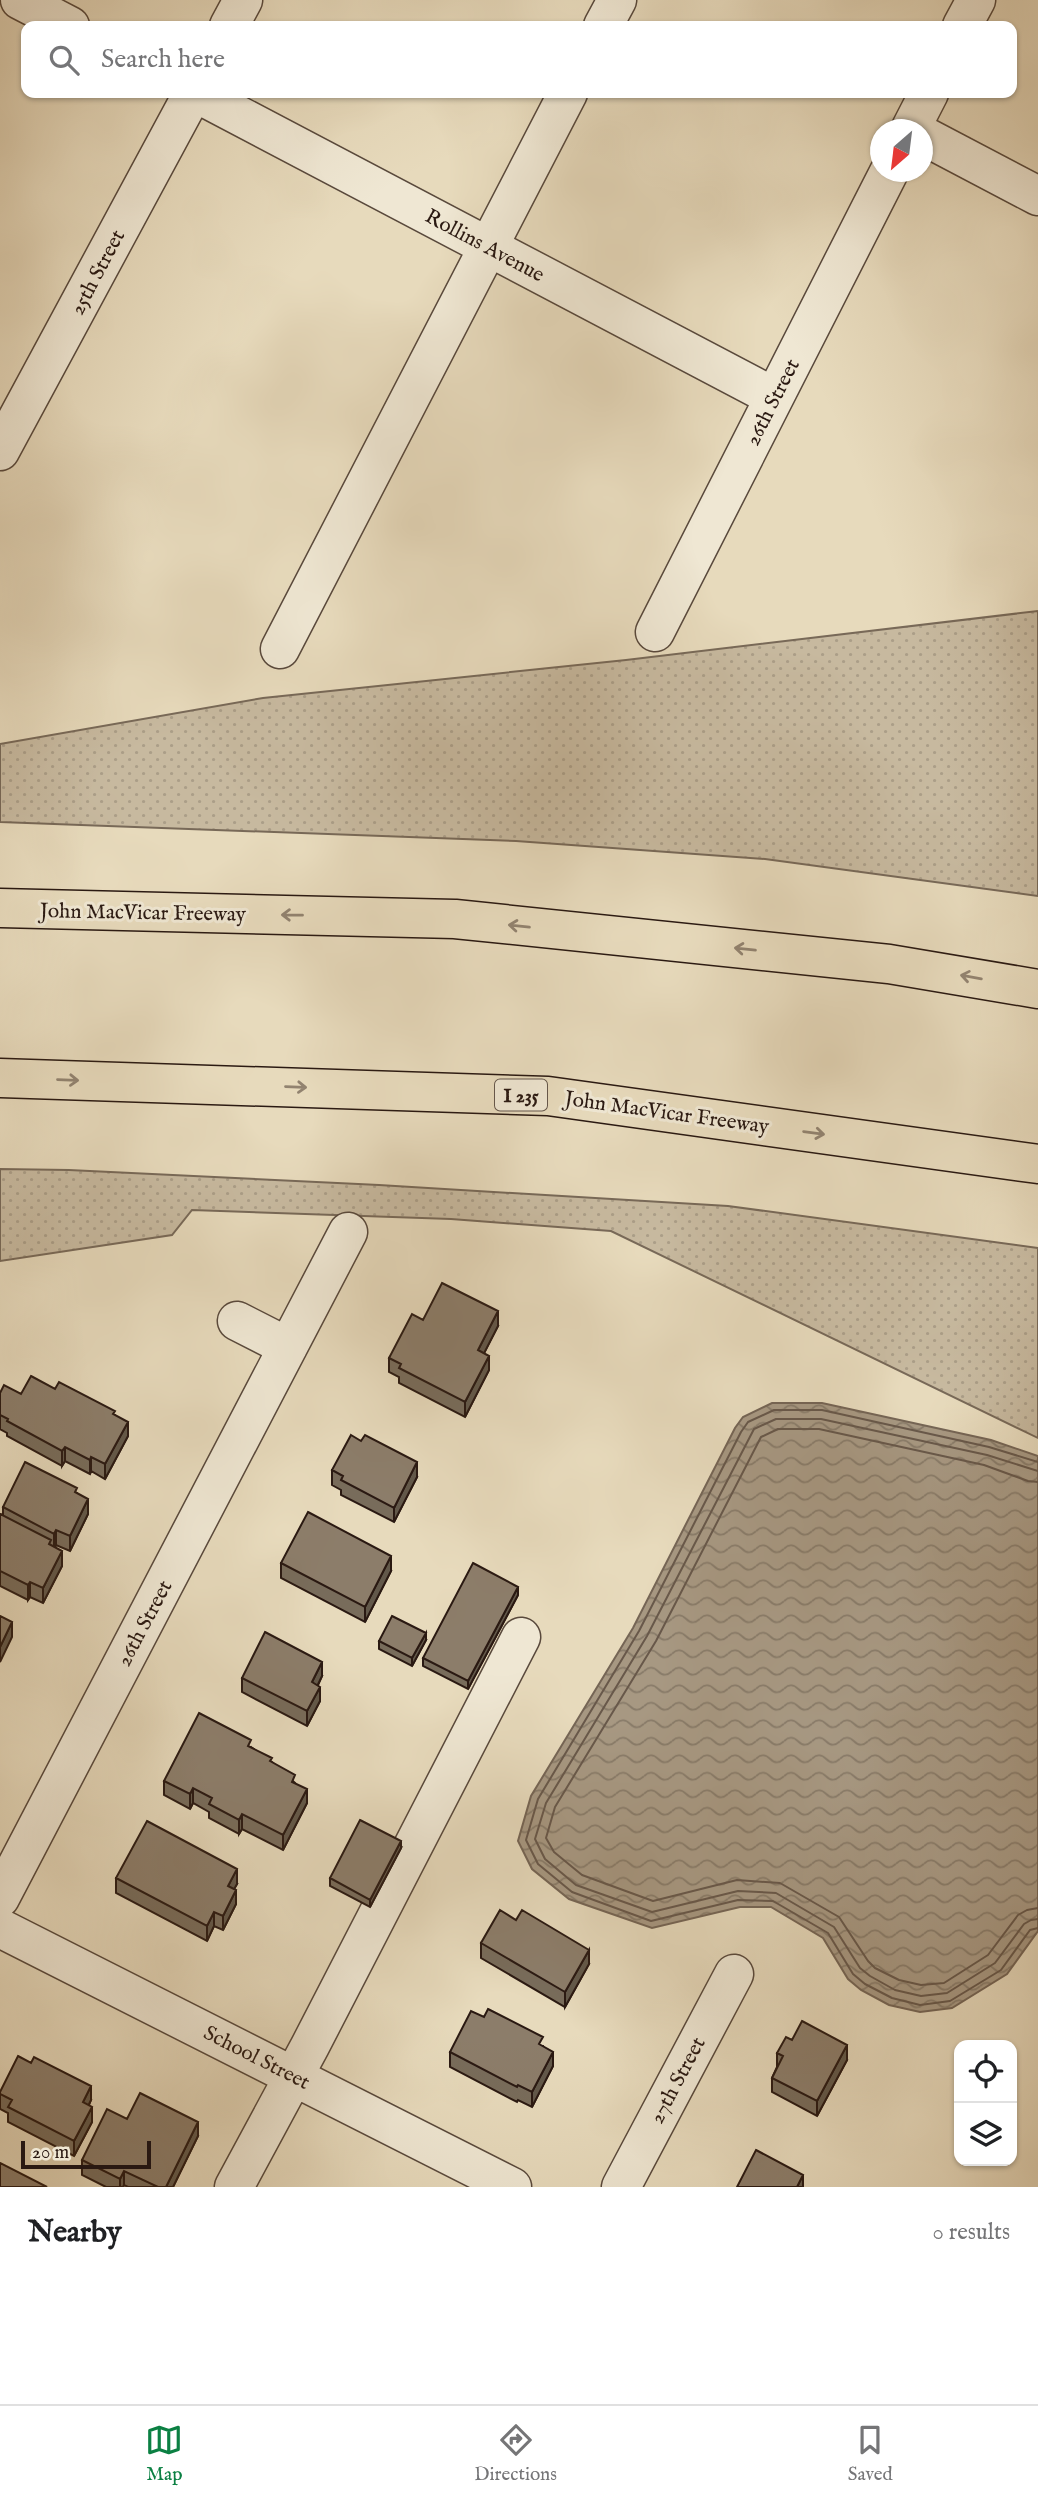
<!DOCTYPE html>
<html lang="en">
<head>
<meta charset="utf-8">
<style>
  body { margin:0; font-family:"IM FELL English",serif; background:#f2f2f2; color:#202124 }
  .controls { position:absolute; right:21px; bottom:21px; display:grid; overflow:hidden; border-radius:14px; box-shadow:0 2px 5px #0004 }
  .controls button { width:63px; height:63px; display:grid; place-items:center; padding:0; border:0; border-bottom:2px solid #e0e0e0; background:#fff; color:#202124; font:35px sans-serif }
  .compass { position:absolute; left:870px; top:119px; width:63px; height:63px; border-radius:50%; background:#fff; box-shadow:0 2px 5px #0004; rotate:208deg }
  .scale { position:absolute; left:21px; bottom:18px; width:130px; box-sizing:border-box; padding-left:7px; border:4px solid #2a1912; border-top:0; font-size:19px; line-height:24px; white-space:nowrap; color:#2a1912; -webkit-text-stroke:5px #efe7d3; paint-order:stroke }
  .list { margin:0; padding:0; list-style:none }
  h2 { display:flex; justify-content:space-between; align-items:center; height:91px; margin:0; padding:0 28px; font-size:30px }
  h2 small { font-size:23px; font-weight:400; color:#757577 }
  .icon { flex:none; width:38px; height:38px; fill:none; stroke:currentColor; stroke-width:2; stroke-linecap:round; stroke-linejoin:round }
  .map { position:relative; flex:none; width:1038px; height:2187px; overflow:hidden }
  .search { position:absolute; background:#fff; box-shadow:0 2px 5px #0004; left:21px; right:21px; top:21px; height:77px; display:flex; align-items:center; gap:18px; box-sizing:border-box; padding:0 24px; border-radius:14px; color:#757577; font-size:26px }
  .sheet { height:217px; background:#fff }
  nav { display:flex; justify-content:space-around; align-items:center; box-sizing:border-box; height:98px; border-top:2px solid #e0e0e0; background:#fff; font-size:19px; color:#757577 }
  nav a { display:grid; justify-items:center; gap:4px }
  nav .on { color:#0b8043 }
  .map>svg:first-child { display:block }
  .grass { fill:url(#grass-dots); stroke:#786958; stroke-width:2 }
  .water { fill:url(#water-waves); stroke:#756555; stroke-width:2 }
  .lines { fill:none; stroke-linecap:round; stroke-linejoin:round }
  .shore { stroke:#68584a; stroke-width:2 }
  .minor-casing { stroke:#59493c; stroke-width:41 }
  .highway-casing { stroke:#2a1912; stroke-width:41 }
  .minor { stroke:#efe7d3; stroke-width:38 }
  .highway { stroke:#e7dabc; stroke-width:38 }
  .wall { fill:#786c5b; stroke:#2a1912; stroke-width:2 }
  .shaded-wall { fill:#62584a; stroke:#2a1912; stroke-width:2 }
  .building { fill:#8c7d6a; stroke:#2a1912; stroke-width:2 }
  .oneway { stroke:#928370 }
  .labels { text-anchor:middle; stroke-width:6; stroke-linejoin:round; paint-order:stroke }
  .shield { fill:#efe7d3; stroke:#65574c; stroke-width:2 }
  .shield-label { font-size:19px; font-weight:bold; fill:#2a1912 }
  .street-label { font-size:21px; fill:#2a1912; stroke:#efe7d3 }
</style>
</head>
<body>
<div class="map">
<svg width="1038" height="2187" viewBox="0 0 1038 2187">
  <defs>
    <pattern id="grass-dots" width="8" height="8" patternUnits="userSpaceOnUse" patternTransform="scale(1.75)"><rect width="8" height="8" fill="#c7b99f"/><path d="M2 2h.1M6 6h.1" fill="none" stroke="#ab9e88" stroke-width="1.8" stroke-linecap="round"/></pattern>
    <pattern id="water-waves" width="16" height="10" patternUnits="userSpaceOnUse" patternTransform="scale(1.75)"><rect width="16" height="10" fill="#a79882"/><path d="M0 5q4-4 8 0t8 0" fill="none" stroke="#887b69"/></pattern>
  </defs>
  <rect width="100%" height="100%" fill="#e7dabc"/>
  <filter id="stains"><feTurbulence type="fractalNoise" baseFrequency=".00286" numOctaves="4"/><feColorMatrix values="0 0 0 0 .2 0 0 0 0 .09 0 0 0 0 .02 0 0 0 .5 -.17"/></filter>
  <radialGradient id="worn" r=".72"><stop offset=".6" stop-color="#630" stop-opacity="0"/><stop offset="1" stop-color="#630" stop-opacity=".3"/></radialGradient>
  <path class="grass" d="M 1038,611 L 1038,896 L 765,859 L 516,841 L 0,822 L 0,744 L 263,698 L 626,660 Z
    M 0,1169 L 69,1170 L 379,1185 L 728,1206 L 1038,1248 L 1038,1438 L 611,1231 L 451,1219 L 192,1210 L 172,1235 L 0,1261 Z"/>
  <path class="water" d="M 772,1403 L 822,1403 L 991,1440 L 1038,1456 L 1038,1931 L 1007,1974 L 952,2008 L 920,2012 L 889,2005 L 861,1990 L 848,1979 L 823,1938 L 771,1907 L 740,1907 L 652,1928 L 569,1899 L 532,1869 L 518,1841 L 531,1796 L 633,1628 L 735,1428 L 743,1417 Z"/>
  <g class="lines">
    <path class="shore" d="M 1038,1462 L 989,1447 L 822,1410 L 774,1410 L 748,1422 L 741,1432 L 639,1631 L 538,1799 L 526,1840 L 538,1864 L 572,1892 L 651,1921 L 738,1900 L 773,1901 L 828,1933 L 853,1974 L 865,1984 L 892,1998 L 920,2005 L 950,2001 L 1001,1970 L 1030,1930 L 1038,1928
      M 1038,1471 L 987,1455 L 821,1419 L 776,1419 L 754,1429 L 647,1636 L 546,1803 L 535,1839 L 545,1859 L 576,1885 L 652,1912 L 738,1891 L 776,1893 L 834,1927 L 860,1968 L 870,1976 L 895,1990 L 921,1996 L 947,1993 L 995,1963 L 1024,1924 L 1031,1920 L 1038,1919
      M 1038,1482 L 1028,1481 L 984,1465 L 819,1429 L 778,1429 L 761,1437 L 656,1641 L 555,1807 L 546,1838 L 554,1852 L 582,1875 L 653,1901 L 737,1880 L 780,1883 L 839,1917 L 868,1961 L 875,1968 L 899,1980 L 921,1985 L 944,1983 L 988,1955 L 1018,1915 L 1027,1910 L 1038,1908"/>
    <defs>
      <path id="minor" d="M 20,0 L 70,26
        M 229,26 L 243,0
        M 603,26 L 617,0
        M 962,26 L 976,0
        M 196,93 L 774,397
        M 910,130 L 929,93
        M 922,135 L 1038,196
        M 0,451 L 193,93
        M 655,632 L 889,172
        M 280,649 L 568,93
        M 237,1321 L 288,1347
        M 0,1898 L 348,1232
        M 0,1928 L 512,2187
        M 234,2187 L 310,2046 L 521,1637
        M 621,2187 L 734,1974"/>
      <path id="highway" d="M 0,908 L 455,919 L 889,964 L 1038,989
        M 0,1078 L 548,1096 L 1038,1164"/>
    </defs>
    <use href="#minor" class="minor-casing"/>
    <use href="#highway" class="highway-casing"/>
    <use href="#minor" class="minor"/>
    <use href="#highway" class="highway"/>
  </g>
  <path class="wall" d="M 423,1320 L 498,1326 L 484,1353 L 489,1370 L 465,1417 L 399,1383 L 399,1377 L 389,1372 L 389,1358 Z
    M 55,1389 L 115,1415 L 128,1436 L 105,1479 L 91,1471 L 90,1474 L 65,1461 L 62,1466 L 7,1436 L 7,1433 L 0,1429 L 0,1393 L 21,1394 Z
    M 332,1470 L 417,1477 L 394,1522 L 341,1495 L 341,1490 L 332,1485 Z
    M 77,1493 L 88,1514 L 70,1551 L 56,1545 L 55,1547 L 62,1566 L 43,1603 L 30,1597 L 28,1600 L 0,1586 L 0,1514 L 3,1515 L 3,1507 Z
    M 281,1563 L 391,1571 L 365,1622 L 281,1578 Z
    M 518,1595 L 468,1689 L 423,1666 L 423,1658 Z
    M 426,1640 L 412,1666 L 379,1649 L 379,1641 Z
    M 322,1676 L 318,1685 L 320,1701 L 307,1726 L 242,1692 L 242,1678 Z
    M 251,1747 L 272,1762 L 295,1783 L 307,1803 L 283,1850 L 242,1829 L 239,1834 L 209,1818 L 209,1812 L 193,1803 L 190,1809 L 164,1795 L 164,1781 Z
    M 401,1848 L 370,1907 L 330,1886 L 330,1878 Z
    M 116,1878 L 237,1884 L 234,1889 L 236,1904 L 223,1930 L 214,1926 L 207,1941 L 116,1893 Z
    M 481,1943 L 589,1964 L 565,2007 L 481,1958 Z
    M 792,2040 L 847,2060 L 817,2116 L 772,2092 L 772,2078 L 777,2067 L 777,2053 Z
    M 543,2046 L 553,2066 L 532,2107 L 518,2100 L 517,2102 L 450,2067 L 450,2052 Z
    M 0,2092 L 91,2100 L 89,2105 L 92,2122 L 74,2156 L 8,2122 L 8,2113 L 0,2109 Z
    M 127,2119 L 198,2136 L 173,2187 L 128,2187 L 124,2185 L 123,2187 L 106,2187 L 82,2175 L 82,2160 Z"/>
  <path class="shaded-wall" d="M 498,1311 L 498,1326 L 478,1365 L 478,1350 Z
    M 489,1356 L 489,1370 L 465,1417 L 465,1402 Z
    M 128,1422 L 128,1436 L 105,1479 L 105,1464 Z
    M 65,1447 L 65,1461 L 62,1466 L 62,1451 Z
    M 91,1457 L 91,1471 L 90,1474 L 90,1460 Z
    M 417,1462 L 417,1477 L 394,1522 L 394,1508 Z
    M 88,1499 L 88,1514 L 70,1551 L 70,1536 Z
    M 56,1530 L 56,1545 L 54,1549 L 54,1534 Z
    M 62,1551 L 62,1566 L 43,1603 L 43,1588 Z
    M 391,1556 L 391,1571 L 365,1622 L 365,1607 Z
    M 30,1582 L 30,1597 L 28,1600 L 28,1585 Z
    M 518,1587 L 518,1595 L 468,1689 L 468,1681 Z
    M 12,1622 L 12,1637 L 0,1662 L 0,1647 Z
    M 426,1633 L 426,1640 L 412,1666 L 412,1658 Z
    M 322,1662 L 322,1676 L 312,1697 L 312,1682 Z
    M 320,1687 L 320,1701 L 307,1726 L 307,1711 Z
    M 193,1788 L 193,1803 L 190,1809 L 190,1794 Z
    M 307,1789 L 307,1803 L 283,1850 L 283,1835 Z
    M 242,1814 L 242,1829 L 239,1834 L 239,1820 Z
    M 401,1841 L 401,1848 L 370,1907 L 370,1900 Z
    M 237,1869 L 237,1884 L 228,1900 L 228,1886 Z
    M 236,1890 L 236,1904 L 223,1930 L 223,1916 Z
    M 214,1912 L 214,1926 L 207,1941 L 207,1926 Z
    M 589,1950 L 589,1964 L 565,2007 L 565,1992 Z
    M 847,2045 L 847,2060 L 817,2116 L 817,2101 Z
    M 553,2052 L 553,2066 L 532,2107 L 532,2092 Z
    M 91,2086 L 91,2100 L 83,2117 L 83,2102 Z
    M 92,2107 L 92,2122 L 74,2156 L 74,2141 Z
    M 198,2122 L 198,2136 L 173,2187 L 166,2187 Z
    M 124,2171 L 124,2185 L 123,2187 L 120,2187 L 120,2179 Z
    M 803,2175 L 803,2187 L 797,2187 Z"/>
  <path class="building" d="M 442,1283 L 498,1311 L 478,1350 L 489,1356 L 465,1402 L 399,1368 L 401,1364 L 389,1358 L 412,1314 L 423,1320 Z
    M 31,1376 L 55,1389 L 59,1382 L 115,1411 L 113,1414 L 128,1422 L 105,1464 L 91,1457 L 90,1460 L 65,1447 L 62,1451 L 7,1421 L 8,1419 L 0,1415 L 0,1393 L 4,1385 L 21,1394 Z
    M 351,1435 L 361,1441 L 365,1435 L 417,1462 L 394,1508 L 341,1480 L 343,1476 L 332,1470 Z
    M 25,1462 L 77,1488 L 75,1492 L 88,1499 L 70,1536 L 56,1530 L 54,1534 L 3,1507 Z
    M 308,1512 L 391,1556 L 365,1607 L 281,1563 Z
    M 0,1514 L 51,1540 L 49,1544 L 62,1551 L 43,1588 L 30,1582 L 28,1585 L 0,1571 Z
    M 473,1563 L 518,1587 L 468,1681 L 423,1658 Z
    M 0,1616 L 12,1622 L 0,1647 Z
    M 392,1616 L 426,1633 L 412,1658 L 379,1641 Z
    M 265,1632 L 322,1662 L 312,1682 L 320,1687 L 307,1711 L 242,1678 Z
    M 199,1713 L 251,1740 L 248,1746 L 272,1758 L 270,1761 L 295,1775 L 292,1782 L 307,1789 L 283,1835 L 242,1814 L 239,1820 L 209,1804 L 212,1798 L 193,1788 L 190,1794 L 164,1781 Z
    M 360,1820 L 401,1841 L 370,1900 L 330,1878 Z
    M 147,1821 L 237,1869 L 228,1886 L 236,1890 L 223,1916 L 214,1912 L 207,1926 L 116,1878 Z
    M 500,1910 L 516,1920 L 522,1910 L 589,1950 L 565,1992 L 481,1943 Z
    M 488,2009 L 543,2037 L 539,2044 L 553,2052 L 532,2092 L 518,2085 L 517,2087 L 450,2052 L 471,2011 L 484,2017 Z
    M 802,2021 L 847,2045 L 817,2101 L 772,2078 L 783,2056 L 777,2053 L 786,2037 L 792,2040 Z
    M 18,2056 L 31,2063 L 34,2057 L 91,2086 L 83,2102 L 92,2107 L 74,2141 L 8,2107 L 12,2100 L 0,2094 L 0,2092 Z
    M 140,2093 L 198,2122 L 166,2187 L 158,2187 L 124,2171 L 120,2179 L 82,2160 L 107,2109 L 127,2119 Z
    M 756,2150 L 803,2175 L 797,2187 L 737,2187 Z
    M 0,2163 L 47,2187 L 0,2187 Z"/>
  <defs><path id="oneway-shaft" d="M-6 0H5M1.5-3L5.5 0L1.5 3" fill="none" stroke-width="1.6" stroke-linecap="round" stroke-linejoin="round" transform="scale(1.75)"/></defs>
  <g class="oneway">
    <use href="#oneway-shaft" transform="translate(292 915) rotate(-179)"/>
    <use href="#oneway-shaft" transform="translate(519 926) rotate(-174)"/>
    <use href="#oneway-shaft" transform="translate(745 949) rotate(-174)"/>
    <use href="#oneway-shaft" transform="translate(971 977) rotate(-170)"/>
    <use href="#oneway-shaft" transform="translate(68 1080) rotate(2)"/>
    <use href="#oneway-shaft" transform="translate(296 1087) rotate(2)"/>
    <use href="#oneway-shaft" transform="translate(814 1133) rotate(8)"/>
  </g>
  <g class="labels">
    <rect class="shield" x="495" y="1079.5" width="52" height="31" rx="5"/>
    <g class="shield-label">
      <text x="521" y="1102">I 235</text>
    </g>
    <g class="street-label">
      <text transform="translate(485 245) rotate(28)" y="7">Rollins Avenue</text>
      <text transform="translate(97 272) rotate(-62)" y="7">25th Street</text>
      <text transform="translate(772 402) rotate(-63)" y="7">26th Street</text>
      <text transform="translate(143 912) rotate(1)" y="7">John MacVicar Freeway</text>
      <text transform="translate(667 1112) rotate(8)" y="7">John MacVicar Freeway</text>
      <text transform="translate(144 1623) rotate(-62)" y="7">26th Street</text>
      <text transform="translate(257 2057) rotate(27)" y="7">School Street</text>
      <text transform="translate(677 2080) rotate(-62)" y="7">27th Street</text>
    </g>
  </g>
  <rect width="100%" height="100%" filter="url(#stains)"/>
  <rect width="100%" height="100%" fill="url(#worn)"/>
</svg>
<div class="controls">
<button><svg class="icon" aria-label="locate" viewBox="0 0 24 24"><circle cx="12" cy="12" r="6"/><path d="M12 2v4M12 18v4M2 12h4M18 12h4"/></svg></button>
<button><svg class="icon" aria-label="layers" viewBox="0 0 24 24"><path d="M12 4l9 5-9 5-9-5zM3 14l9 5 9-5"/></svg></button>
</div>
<svg class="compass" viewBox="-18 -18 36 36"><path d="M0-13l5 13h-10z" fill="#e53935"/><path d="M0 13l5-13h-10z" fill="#757577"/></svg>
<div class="scale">20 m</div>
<div class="search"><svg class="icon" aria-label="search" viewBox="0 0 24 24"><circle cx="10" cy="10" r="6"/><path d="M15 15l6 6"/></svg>Search here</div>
</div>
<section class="sheet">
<h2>Nearby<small>0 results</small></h2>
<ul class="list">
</ul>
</section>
<nav>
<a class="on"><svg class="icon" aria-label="map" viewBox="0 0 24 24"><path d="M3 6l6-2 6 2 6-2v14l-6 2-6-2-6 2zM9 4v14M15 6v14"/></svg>Map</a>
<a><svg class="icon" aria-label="directions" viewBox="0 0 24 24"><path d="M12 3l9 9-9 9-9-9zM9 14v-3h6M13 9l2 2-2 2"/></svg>Directions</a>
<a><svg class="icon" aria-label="saved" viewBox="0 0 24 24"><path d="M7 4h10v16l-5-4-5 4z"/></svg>Saved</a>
</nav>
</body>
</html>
